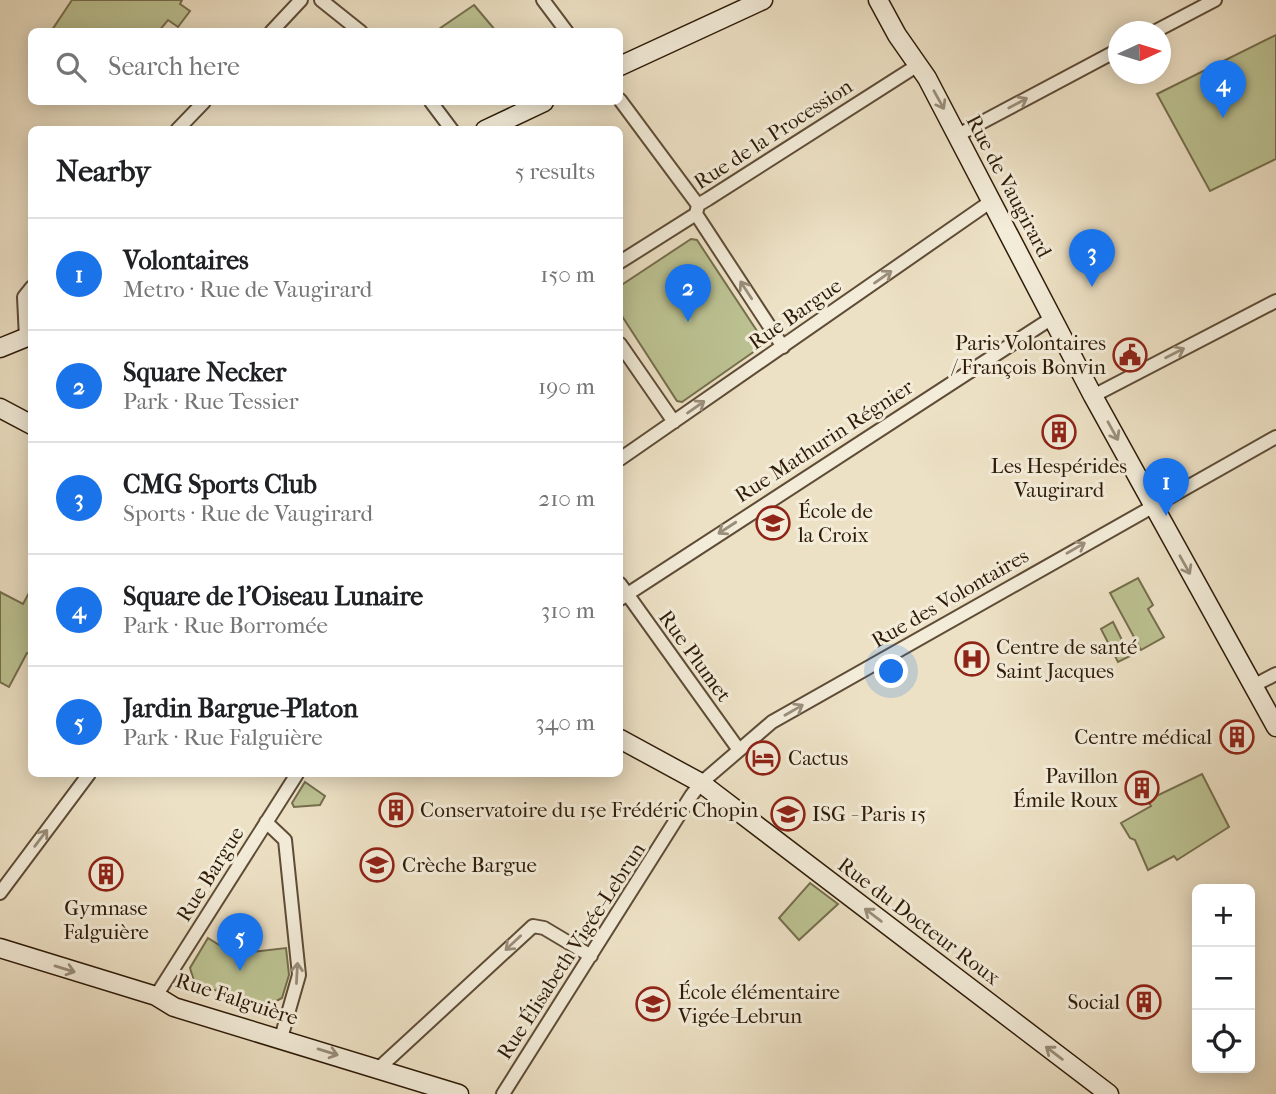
<!DOCTYPE html>
<html lang="en">
<head>
<meta charset="utf-8">
<style>
  body { margin:0; font-family:"IM FELL French Canon",serif; background:#f2f2f2; color:#202124 }
  .controls { position:absolute; right:21px; bottom:21px; display:grid; overflow:hidden; border-radius:10px; box-shadow:0 4px 18px #0003 }
  .controls button { width:63px; height:63px; display:grid; place-items:center; padding:0; border:0; border-bottom:2px solid #e0e0e0; background:#fff; color:#202124; font:35px sans-serif }
  .compass { position:absolute; left:1108px; top:21px; width:63px; height:63px; border-radius:50%; background:#fff; box-shadow:0 4px 18px #0003; rotate:86deg }
  .you { position:absolute; left:892px; top:672px; width:24px; height:24px; margin:-18px; border:5px solid #fff; border-radius:50%; background:#1a73e8; box-shadow:0 0 0 10px #1a73e833 }
  .badge { display:grid; place-items:center; width:46px; height:46px; border-radius:50%; background:#1a73e8; color:#fff; font-size:23px; font-weight:700 }
  .pin { position:absolute; translate:-50% -58px; filter:drop-shadow(0 2px 4px #0008) }
  .pin::after { content:''; position:absolute; top:37px; width:24px; height:21px; background:inherit; clip-path:polygon(0 0,100% 0,50% 100%) }
  .list { margin:0; padding:0; list-style:none }
  h2 { display:flex; justify-content:space-between; align-items:center; height:91px; margin:0; padding:0 28px; font-size:30px }
  h2 small { font-size:23px; font-weight:400; color:#757577 }
  .list li { display:grid; grid-template-columns:46px 1fr auto; gap:21px; align-items:center; box-sizing:border-box; height:112px; padding:0 28px; border-top:2px solid #e0e0e0 }
  .list b { display:block; font-size:26px; white-space:nowrap }
  .list p { margin:0; font-size:23px; white-space:nowrap; color:#757577 }
  .list em { font-size:23px; font-style:normal; color:#757577 }
  .icon { flex:none; width:38px; height:38px; fill:none; stroke:currentColor; stroke-width:2; stroke-linecap:round; stroke-linejoin:round }
  .map { position:relative; flex:none; width:1276px; height:1094px; overflow:hidden }
  .search { position:absolute; background:#fff; box-shadow:0 4px 18px #0003; left:28px; top:28px; width:595px; height:77px; display:flex; align-items:center; gap:18px; box-sizing:border-box; padding:0 24px; border-radius:10px; color:#757577; font-size:26px }
  .panel { position:absolute; background:#fff; box-shadow:0 4px 18px #0003; left:28px; top:126px; width:595px; height:651px; border-radius:10px }
  .map>svg:first-child { display:block }
  .green { fill:#bcc292; stroke:#756e4d; stroke-width:2 }
  .lines { fill:none; stroke-linecap:round; stroke-linejoin:round }
  .street-casing { stroke:#5e4c37; stroke-width:16 }
  .secondary-casing { stroke:#2e1b08; stroke-width:21 }
  .street { stroke:#f3ecd9; stroke-width:12 }
  .secondary { stroke:#f3ecd9; stroke-width:18 }
  .oneway { stroke:#9a8e7b }
  .labels { text-anchor:middle; stroke-width:6; stroke-linejoin:round; paint-order:stroke }
  .street-label { font-size:21px; fill:#2e1b08; stroke:#f3ecd9 }
  .poi-label { font-size:21px; fill:#2e1b08; stroke:#f3ecd9; text-anchor:start }
</style>
</head>
<body>
<div class="map">
<svg width="1276" height="1094" viewBox="0 0 1276 1094">
  <rect width="100%" height="100%" fill="#ede1c5"/>
  <filter id="stains"><feTurbulence type="fractalNoise" baseFrequency=".00286" numOctaves="4"/><feColorMatrix values="0 0 0 0 .2 0 0 0 0 .09 0 0 0 0 .02 0 0 0 .5 -.17"/></filter>
  <radialGradient id="worn" r=".72"><stop offset=".6" stop-color="#630" stop-opacity="0"/><stop offset="1" stop-color="#630" stop-opacity=".3"/></radialGradient>
  <path class="green" d="M 72,0 L 182,0 L 180,4 L 190,11 L 178,27 L 168,20 L 159,31 L 55,31 L 52,30 Z
    M 474,5 L 496,31 L 436,31 Z
    M 1276,35 L 1276,159 L 1210,191 L 1157,94 Z
    M 691,239 L 697,240 L 763,340 L 762,346 L 682,402 L 677,401 L 620,313 L 620,286 Z
    M 1138,578 L 1153,605 L 1148,609 L 1164,637 L 1141,650 L 1110,593 Z
    M 31,589 L 31,654 L 27,653 L 9,687 L 0,682 L 0,592 L 23,604 Z
    M 1113,622 L 1130,656 L 1118,662 L 1101,629 Z
    M 1202,774 L 1229,827 L 1177,860 L 1174,856 L 1148,870 L 1135,840 L 1130,838 L 1121,823 L 1151,806 L 1148,800 Z
    M 305,782 L 325,796 L 320,805 L 294,807 L 292,803 Z
    M 810,883 L 838,904 L 799,940 L 779,918 Z
    M 208,938 L 240,958 L 244,953 L 286,948 L 289,975 L 282,998 L 267,1006 L 195,984 L 190,968 Z"/>
  <g class="lines">
    <defs>
      <path id="street" d="M 321,0 L 361,32
        M 543,0 L 567,32
        M 271,32 L 301,0
        M 1154,32 L 1215,0
        M 620,100 L 698,205
        M 431,102 L 452,130
        M 177,130 L 204,102
        M 958,135 L 1118,50
        M 696,214 L 783,347
        M 620,262 L 696,214 L 698,205 L 708,199 L 918,65
        M 26,338 L 24,297 L 32,287
        M 620,344 L 674,422
        M 1093,396 L 1276,301
        M 620,459 L 993,200
        M 620,584 L 739,750
        M 620,599 L 1052,318
        M 1253,686 L 1276,674
        M 266,822 L 285,840 L 299,975 L 281,1038
        M 0,893 L 89,774
        M 156,996 L 297,774
        M 379,1068 L 533,926 L 544,928 L 591,956
        M 503,1094 L 691,796 L 701,783 L 772,722 L 1276,437"/>
      <path id="secondary" d="M 878,0 L 897,35 L 927,78 L 1093,396 L 1276,727
        M 620,66 L 763,0
        M 485,130 L 544,102
        M 0,348 L 32,335
        M 0,408 L 32,425
        M 620,739 L 701,783 L 1109,1094
        M 0,948 L 156,996 L 174,1007 L 459,1094"/>
    </defs>
    <use href="#street" class="street-casing"/>
    <use href="#secondary" class="secondary-casing"/>
    <use href="#street" class="street"/>
    <use href="#secondary" class="secondary"/>
  </g>
  <defs><path id="oneway-shaft" d="M-6 0H5M1.5-3L5.5 0L1.5 3" fill="none" stroke-width="1.6" stroke-linecap="round" stroke-linejoin="round" transform="scale(1.75)"/></defs>
  <g class="oneway">
    <use href="#oneway-shaft" transform="translate(939 100) rotate(61)"/>
    <use href="#oneway-shaft" transform="translate(1018 103) rotate(-28)"/>
    <use href="#oneway-shaft" transform="translate(883 277) rotate(-35)"/>
    <use href="#oneway-shaft" transform="translate(746 290) rotate(-123)"/>
    <use href="#oneway-shaft" transform="translate(1175 353) rotate(-27)"/>
    <use href="#oneway-shaft" transform="translate(696 407) rotate(-35)"/>
    <use href="#oneway-shaft" transform="translate(1113 431) rotate(61)"/>
    <use href="#oneway-shaft" transform="translate(727 528) rotate(147)"/>
    <use href="#oneway-shaft" transform="translate(1076 548) rotate(-30)"/>
    <use href="#oneway-shaft" transform="translate(1185 565) rotate(61)"/>
    <use href="#oneway-shaft" transform="translate(794 710) rotate(-30)"/>
    <use href="#oneway-shaft" transform="translate(41 838) rotate(-53)"/>
    <use href="#oneway-shaft" transform="translate(873 915) rotate(-143)"/>
    <use href="#oneway-shaft" transform="translate(513 943) rotate(137)"/>
    <use href="#oneway-shaft" transform="translate(65 969) rotate(17)"/>
    <use href="#oneway-shaft" transform="translate(297 973) rotate(-87)"/>
    <use href="#oneway-shaft" transform="translate(328 1052) rotate(17)"/>
    <use href="#oneway-shaft" transform="translate(1054 1053) rotate(-143)"/>
  </g>
  <defs>
    <symbol id="civic-ring" viewBox="-11 -11 22 22"><circle r="9.5" fill="#f3ecd9" stroke="#8f2418" stroke-width="1.5"/><path d="M-.6-6.5H3V-4.5H.6V-3L4-1V1h2V6H-6V1h2V-1L-.6-3ZM-1.2 2.5V6h2.4V2.5Z" fill="#8f2418"/></symbol>
    <symbol id="building-ring" viewBox="-11 -11 22 22"><circle r="9.5" fill="#f3ecd9" stroke="#8f2418" stroke-width="1.5"/><path d="M-4-6H4V6H1V3H-1V6H-4ZM-2.5-4.3h1.7v1.8h-1.7ZM.8-4.3h1.7v1.8H.8ZM-2.5-1h1.7V.8h-1.7ZM.8-1h1.7V.8H.8Z" fill="#8f2418"/></symbol>
    <symbol id="school-ring" viewBox="-11 -11 22 22"><circle r="9.5" fill="#f3ecd9" stroke="#8f2418" stroke-width="1.5"/><path d="M0-5L7-2L0 1L-7-2ZM-4 1L0 2.5L4 1V4Q0 6-4 4Z" fill="#8f2418"/></symbol>
    <symbol id="hospital-ring" viewBox="-11 -11 22 22"><circle r="9.5" fill="#f3ecd9" stroke="#8f2418" stroke-width="1.5"/><path d="M-5-5h3v3.5h4V-5h3V5h-3V1.5h-4V5h-3Z" fill="#8f2418"/></symbol>
    <symbol id="hotel-ring" viewBox="-11 -11 22 22"><circle r="9.5" fill="#f3ecd9" stroke="#8f2418" stroke-width="1.5"/><path d="M-6-4.5h1.5V1H6V5H4.5V3h-9V5H-6ZM-4 0a1.8 1.8 0 1 1 3.6 0ZM.5 0V-2.5h3Q6-2.5 6 0Z" fill="#8f2418"/></symbol>
    <symbol id="university-ring" viewBox="-11 -11 22 22"><circle r="9.5" fill="#f3ecd9" stroke="#8f2418" stroke-width="1.5"/><path d="M0-5L7-2L0 1L-7-2ZM-4 1L0 2.5L4 1V4Q0 6-4 4Z" fill="#8f2418"/></symbol>
  </defs>
  <g fill-rule="evenodd">
    <use href="#civic-ring" x="1111" y="336" width="38" height="38"/>
    <use href="#building-ring" x="1040" y="413" width="38" height="38"/>
    <use href="#school-ring" x="754" y="504" width="38" height="38"/>
    <use href="#hospital-ring" x="953" y="640" width="38" height="38"/>
    <use href="#building-ring" x="1218" y="718" width="38" height="38"/>
    <use href="#hotel-ring" x="744" y="739" width="38" height="38"/>
    <use href="#building-ring" x="1123" y="769" width="38" height="38"/>
    <use href="#building-ring" x="377" y="791" width="38" height="38"/>
    <use href="#university-ring" x="769" y="795" width="38" height="38"/>
    <use href="#school-ring" x="358" y="846" width="38" height="38"/>
    <use href="#building-ring" x="87" y="855" width="38" height="38"/>
    <use href="#building-ring" x="1125" y="983" width="38" height="38"/>
    <use href="#school-ring" x="634" y="985" width="38" height="38"/>
  </g>
  <g class="labels">
    <g class="street-label">
      <text transform="translate(773 134) rotate(-33)" y="7">Rue de la Procession</text>
      <text transform="translate(1009 186) rotate(62)" y="7">Rue de Vaugirard</text>
      <text transform="translate(795 314) rotate(-35)" y="7">Rue Bargue</text>
      <text transform="translate(824 441) rotate(-33)" y="7">Rue Mathurin Régnier</text>
      <text transform="translate(950 598) rotate(-30)" y="7">Rue des Volontaires</text>
      <text transform="translate(695 656) rotate(54)" y="7">Rue Plumet</text>
      <text transform="translate(210 874) rotate(-58)" y="7">Rue Bargue</text>
      <text transform="translate(919 921) rotate(37)" y="7">Rue du Docteur Roux</text>
      <text transform="translate(571 951) rotate(-57)" y="7">Rue Élisabeth Vigée-Lebrun</text>
      <text transform="translate(237 999) rotate(18)" y="7">Rue Falguière</text>
    </g>
    <g class="poi-label">
      <text x="1106" y="350" text-anchor="end">Paris Volontaires<tspan x="1106" dy="24">/ François Bonvin</tspan></text>
      <text x="1059" y="473" text-anchor="middle">Les Hespérides<tspan x="1059" dy="24">Vaugirard</tspan></text>
      <text x="798" y="518">École de<tspan x="798" dy="24">la Croix</tspan></text>
      <text x="996" y="654">Centre de santé<tspan x="996" dy="24">Saint Jacques</tspan></text>
      <text x="1212" y="744" text-anchor="end">Centre médical</text>
      <text x="788" y="765">Cactus</text>
      <text x="1118" y="783" text-anchor="end">Pavillon<tspan x="1118" dy="24">Émile Roux</tspan></text>
      <text x="420" y="817">Conservatoire du 15e Frédéric Chopin</text>
      <text x="812" y="821">ISG - Paris 15</text>
      <text x="402" y="872">Crèche Bargue</text>
      <text x="106" y="915" text-anchor="middle">Gymnase<tspan x="106" dy="24">Falguière</tspan></text>
      <text x="678" y="999">École élémentaire<tspan x="678" dy="24">Vigée-Lebrun</tspan></text>
      <text x="1120" y="1009" text-anchor="end">Social</text>
    </g>
  </g>
  <rect width="100%" height="100%" filter="url(#stains)"/>
  <rect width="100%" height="100%" fill="url(#worn)"/>
</svg>
<div class="controls">
<button>+</button>
<button>−</button>
<button><svg class="icon" aria-label="locate" viewBox="0 0 24 24"><circle cx="12" cy="12" r="6"/><path d="M12 2v4M12 18v4M2 12h4M18 12h4"/></svg></button>
</div>
<svg class="compass" viewBox="-18 -18 36 36"><path d="M0-13l5 13h-10z" fill="#e53935"/><path d="M0 13l5-13h-10z" fill="#757577"/></svg>
<div class="you"></div>
<div class="pin badge" style="left:1166px;top:516px">1</div>
<div class="pin badge" style="left:688px;top:322px">2</div>
<div class="pin badge" style="left:1092px;top:287px">3</div>
<div class="pin badge" style="left:1223px;top:118px">4</div>
<div class="pin badge" style="left:240px;top:971px">5</div>
<div class="search"><svg class="icon" aria-label="search" viewBox="0 0 24 24"><circle cx="10" cy="10" r="6"/><path d="M15 15l6 6"/></svg>Search here</div>
<section class="panel">
<h2>Nearby<small>5 results</small></h2>
<ul class="list">
<li><span class="badge">1</span><div><b>Volontaires</b><p>Metro · Rue de Vaugirard</p></div><em>150 m</em></li>
<li><span class="badge">2</span><div><b>Square Necker</b><p>Park · Rue Tessier</p></div><em>190 m</em></li>
<li><span class="badge">3</span><div><b>CMG Sports Club</b><p>Sports · Rue de Vaugirard</p></div><em>210 m</em></li>
<li><span class="badge">4</span><div><b>Square de l'Oiseau Lunaire</b><p>Park · Rue Borromée</p></div><em>310 m</em></li>
<li><span class="badge">5</span><div><b>Jardin Bargue-Platon</b><p>Park · Rue Falguière</p></div><em>340 m</em></li>
</ul>
</section>
</div>
</body>
</html>
